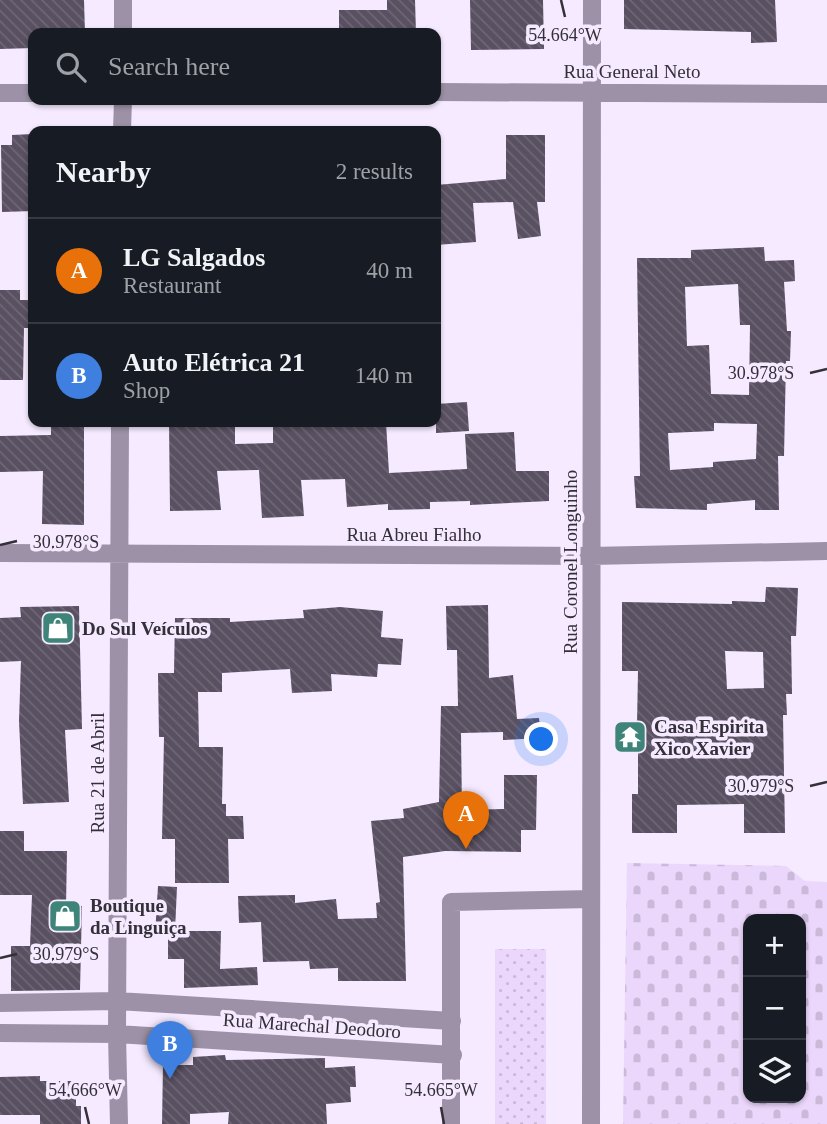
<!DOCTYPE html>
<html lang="en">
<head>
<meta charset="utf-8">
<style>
  body { margin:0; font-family:Georgia,serif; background:#242831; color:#f1f3f6 }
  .controls { position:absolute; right:21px; bottom:21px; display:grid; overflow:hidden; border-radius:14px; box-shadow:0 2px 5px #0004 }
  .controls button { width:63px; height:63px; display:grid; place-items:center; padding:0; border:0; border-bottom:2px solid #363941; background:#171b24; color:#f1f3f6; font:35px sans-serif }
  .you { position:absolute; left:542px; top:740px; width:24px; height:24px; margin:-18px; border:5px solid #fff; border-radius:50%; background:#1a73e8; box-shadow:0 0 0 10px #1a73e833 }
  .badge { display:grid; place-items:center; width:46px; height:46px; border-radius:50%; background:#3f8479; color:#fff; font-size:23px; font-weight:700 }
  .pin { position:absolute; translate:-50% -58px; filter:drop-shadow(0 2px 4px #0008) }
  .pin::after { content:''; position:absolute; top:37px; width:24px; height:21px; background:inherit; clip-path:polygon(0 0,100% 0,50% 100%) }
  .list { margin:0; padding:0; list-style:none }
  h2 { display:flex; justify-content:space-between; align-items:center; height:91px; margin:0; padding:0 28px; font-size:30px }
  h2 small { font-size:23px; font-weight:400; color:#9ea1a6 }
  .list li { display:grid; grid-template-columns:46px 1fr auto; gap:21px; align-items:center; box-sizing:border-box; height:105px; padding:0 28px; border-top:2px solid #363941 }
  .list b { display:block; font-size:26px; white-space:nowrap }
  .list p { margin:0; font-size:23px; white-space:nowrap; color:#9ea1a6 }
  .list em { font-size:23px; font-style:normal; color:#9ea1a6 }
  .icon { flex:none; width:38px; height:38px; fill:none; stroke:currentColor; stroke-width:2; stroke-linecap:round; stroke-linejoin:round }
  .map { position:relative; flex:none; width:827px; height:1124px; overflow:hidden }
  .search { position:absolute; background:#171b24; box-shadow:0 2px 5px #0004; left:28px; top:28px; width:413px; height:77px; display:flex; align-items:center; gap:18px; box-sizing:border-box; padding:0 24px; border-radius:14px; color:#9ea1a6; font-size:26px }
  .panel { position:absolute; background:#171b24; box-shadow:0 2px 5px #0004; left:28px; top:126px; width:413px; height:301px; border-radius:14px }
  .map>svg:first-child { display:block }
  .cemetery { fill:url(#cemetery-stones); fill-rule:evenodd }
  .park { fill:url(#park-dots) }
  .building { fill:url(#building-back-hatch); fill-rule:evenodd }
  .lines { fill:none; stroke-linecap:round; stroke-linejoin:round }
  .minor { stroke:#9c91a6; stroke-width:18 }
  .ticks { fill:none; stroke:#343038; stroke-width:2.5 }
  .labels { text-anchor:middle; stroke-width:7; stroke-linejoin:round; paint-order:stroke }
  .street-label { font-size:19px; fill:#343038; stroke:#f5eaff }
  .poi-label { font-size:19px; font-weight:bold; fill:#343038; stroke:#f5eaff; text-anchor:start }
  .ticks-label { font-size:18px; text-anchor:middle; fill:#343038; stroke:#f5eaff; stroke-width:7; stroke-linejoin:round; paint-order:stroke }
</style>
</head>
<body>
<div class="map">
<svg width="827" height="1124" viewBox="0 0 827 1124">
  <defs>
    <pattern id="cemetery-stones" width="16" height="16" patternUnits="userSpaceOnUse" patternTransform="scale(1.75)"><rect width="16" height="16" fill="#ebd7fc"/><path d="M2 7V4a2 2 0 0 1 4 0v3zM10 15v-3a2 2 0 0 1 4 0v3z" fill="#cab9d9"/></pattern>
    <pattern id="park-dots" width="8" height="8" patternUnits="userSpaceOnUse" patternTransform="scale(1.75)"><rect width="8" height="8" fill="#ebd7fc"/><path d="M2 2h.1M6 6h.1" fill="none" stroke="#cab9d9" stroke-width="1.8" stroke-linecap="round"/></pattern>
    <pattern id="building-back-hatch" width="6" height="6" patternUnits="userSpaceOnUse" patternTransform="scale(1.75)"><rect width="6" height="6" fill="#595061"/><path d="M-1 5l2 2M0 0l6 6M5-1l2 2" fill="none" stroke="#6e6775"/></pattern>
  </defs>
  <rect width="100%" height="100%" fill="#f5eaff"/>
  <path class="cemetery" d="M 627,863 L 786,866 L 805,881 L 827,882 L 827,1124 L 623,1124 ZM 748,919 L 801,919 L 801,1098 L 748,1098 Z"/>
  <path class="park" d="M 495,949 L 546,949 L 546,1124 L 495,1124 Z"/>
  <path class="building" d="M 0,0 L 84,0 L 85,33 L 33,33 L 33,48 L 0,49 Z
    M 387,0 L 415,0 L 416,33 L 339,33 L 339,10 L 387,10 Z
    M 470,0 L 543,0 L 544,49 L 471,50 Z
    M 624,0 L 775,0 L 777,42 L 751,43 L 751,32 L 624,29 Z
    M 33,134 L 33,211 L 2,212 L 1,145 L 12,145 L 12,135 Z
    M 506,135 L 545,135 L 545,202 L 537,202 L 541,236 L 518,239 L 513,202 L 473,203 L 476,242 L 436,245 L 436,185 L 506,179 Z
    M 764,247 L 765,261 L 794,260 L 795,281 L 784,282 L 787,331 L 791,331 L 790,361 L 786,361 L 784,456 L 778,456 L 779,510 L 755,510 L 755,500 L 707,504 L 707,510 L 636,508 L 634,476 L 640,476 L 637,258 L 691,258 L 691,250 ZM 738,284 L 740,325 L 750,325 L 749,395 L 711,394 L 709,345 L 687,346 L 685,287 ZM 714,423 L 757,424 L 756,459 L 713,462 L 713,467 L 670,470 L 668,433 L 714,431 Z
    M 0,290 L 20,290 L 20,300 L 33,300 L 33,328 L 24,328 L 23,380 L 0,380 Z
    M 467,402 L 469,431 L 436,433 L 436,404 Z
    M 51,422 L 84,422 L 84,525 L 42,524 L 43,471 L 0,472 L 0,436 L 51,435 Z
    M 169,422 L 235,422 L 235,444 L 273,443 L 273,422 L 314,422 L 314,427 L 386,422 L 389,473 L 467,469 L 465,434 L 514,432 L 516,471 L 549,471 L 549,501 L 470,505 L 470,501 L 430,502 L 430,509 L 388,510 L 388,504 L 347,507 L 345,479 L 301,480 L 304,516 L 262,518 L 259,470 L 217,471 L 221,510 L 170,511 Z
    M 766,587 L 798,588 L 796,636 L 791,636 L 792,694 L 786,694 L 787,715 L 783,715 L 785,833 L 744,833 L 744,804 L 677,805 L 677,833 L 632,833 L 632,794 L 638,794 L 638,751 L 618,752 L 618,726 L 637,725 L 638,671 L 622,671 L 622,602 L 732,604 L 732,601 L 765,602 ZM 725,651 L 763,652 L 764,688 L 727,689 Z
    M 488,605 L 489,678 L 513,675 L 517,719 L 539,718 L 541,738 L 503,740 L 503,732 L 461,733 L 462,810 L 504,809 L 504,775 L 537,775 L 536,830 L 521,830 L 521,852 L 445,851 L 403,857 L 406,981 L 338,981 L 338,968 L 310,969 L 309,961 L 263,962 L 261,922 L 239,923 L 238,896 L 295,895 L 295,903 L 336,899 L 338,919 L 377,918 L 376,903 L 380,902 L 371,821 L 404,818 L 403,809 L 439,802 L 441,706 L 458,706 L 457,650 L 447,650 L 446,606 Z
    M 79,606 L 82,729 L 65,730 L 69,802 L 23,804 L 19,721 L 21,661 L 0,662 L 0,618 L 21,617 L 20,607 Z
    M 340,607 L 383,611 L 381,637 L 403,639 L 401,665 L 378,664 L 377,677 L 331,674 L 332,691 L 292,693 L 290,669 L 222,673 L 222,692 L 198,692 L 199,747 L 223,747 L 222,804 L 226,804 L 226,816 L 243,816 L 244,839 L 228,839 L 229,883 L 175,883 L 175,839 L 162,839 L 164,737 L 159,737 L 158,673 L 174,673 L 175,618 L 230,618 L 230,622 L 304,618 L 303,610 Z
    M 0,831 L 24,831 L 24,851 L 67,851 L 66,906 L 82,906 L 80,990 L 11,991 L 11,946 L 30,946 L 32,895 L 0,895 Z
    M 158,886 L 177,887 L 175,931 L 221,931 L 220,969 L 257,967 L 258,985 L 184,988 L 184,959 L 168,959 L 168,935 L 155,935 Z
    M 225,1055 L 226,1060 L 325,1058 L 325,1068 L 355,1066 L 356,1087 L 350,1087 L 351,1102 L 326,1104 L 327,1124 L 228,1124 L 229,1112 L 190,1114 L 190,1124 L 162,1124 L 163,1065 L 193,1065 L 193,1057 Z
    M 40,1076 L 40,1081 L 76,1081 L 76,1106 L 81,1106 L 81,1124 L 40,1124 L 40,1115 L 0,1115 L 0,1077 Z"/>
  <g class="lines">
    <path class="minor" d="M 123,33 L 123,0
      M 436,92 L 827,94
      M 0,93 L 33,93
      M 122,131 L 123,100
      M 0,553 L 591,556 L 827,551
      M 0,1003 L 117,1001 L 452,1021
      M 0,1033 L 117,1034 L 453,1055
      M 119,1124 L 117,1034 L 120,422
      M 451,1124 L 451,902 L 591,899
      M 591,1124 L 592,0"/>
  </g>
  <path class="ticks" d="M 561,0 L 565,17M 810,373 L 827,369M 0,545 L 17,541M 810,786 L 827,782M 0,958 L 17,954M 85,1107 L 89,1124M 441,1107 L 444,1124"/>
  <defs>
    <symbol id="shop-square" viewBox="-11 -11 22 22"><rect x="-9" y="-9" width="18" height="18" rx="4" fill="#3f8479" stroke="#f5eaff"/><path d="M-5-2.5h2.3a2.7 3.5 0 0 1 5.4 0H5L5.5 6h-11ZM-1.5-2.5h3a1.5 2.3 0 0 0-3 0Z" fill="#fff"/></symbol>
    <symbol id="temple-square" viewBox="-11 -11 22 22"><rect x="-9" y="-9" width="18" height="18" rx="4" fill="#3f8479" stroke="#f5eaff"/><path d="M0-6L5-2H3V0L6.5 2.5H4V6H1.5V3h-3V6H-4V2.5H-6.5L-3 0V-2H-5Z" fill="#fff"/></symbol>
  </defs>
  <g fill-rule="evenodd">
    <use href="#shop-square" x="39" y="609" width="38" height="38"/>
    <use href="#temple-square" x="611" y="718" width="38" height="38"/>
    <use href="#shop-square" x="46" y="897" width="38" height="38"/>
  </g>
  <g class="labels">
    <g class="street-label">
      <text x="632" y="78">Rua General Neto</text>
      <text x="414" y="541">Rua Abreu Fialho</text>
      <text transform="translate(570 562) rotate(-90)" y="7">Rua Coronel Longuinho</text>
      <text transform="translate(97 773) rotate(-90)" y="7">Rua 21 de Abril</text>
      <text transform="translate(312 1025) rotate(4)" y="7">Rua Marechal Deodoro</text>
    </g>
    <g class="poi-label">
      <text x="82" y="635">Do Sul Veículos</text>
      <text x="654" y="733">Casa Espirita<tspan x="654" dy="22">Xico Xavier</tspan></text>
      <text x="90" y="912">Boutique<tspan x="90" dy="22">da Linguiça</tspan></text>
    </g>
  </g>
  <g class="ticks-label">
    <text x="565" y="41">54.664°W</text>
    <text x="761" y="379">30.978°S</text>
    <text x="66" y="548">30.978°S</text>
    <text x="761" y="792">30.979°S</text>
    <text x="66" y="960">30.979°S</text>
    <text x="85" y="1096">54.666°W</text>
    <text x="441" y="1096">54.665°W</text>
  </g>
</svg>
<div class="controls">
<button>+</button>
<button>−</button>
<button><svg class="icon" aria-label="layers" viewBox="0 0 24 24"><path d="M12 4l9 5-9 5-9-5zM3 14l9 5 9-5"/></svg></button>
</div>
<div class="you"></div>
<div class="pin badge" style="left:466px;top:849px;background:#e8710a">A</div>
<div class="pin badge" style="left:170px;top:1079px;background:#3f7fe0">B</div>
<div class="search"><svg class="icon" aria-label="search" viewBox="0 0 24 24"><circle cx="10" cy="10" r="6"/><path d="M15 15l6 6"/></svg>Search here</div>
<section class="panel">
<h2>Nearby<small>2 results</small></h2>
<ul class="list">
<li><span class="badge" style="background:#e8710a">A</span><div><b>LG Salgados</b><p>Restaurant</p></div><em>40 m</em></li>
<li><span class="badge" style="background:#3f7fe0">B</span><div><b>Auto Elétrica 21</b><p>Shop</p></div><em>140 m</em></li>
</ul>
</section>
</div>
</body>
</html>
